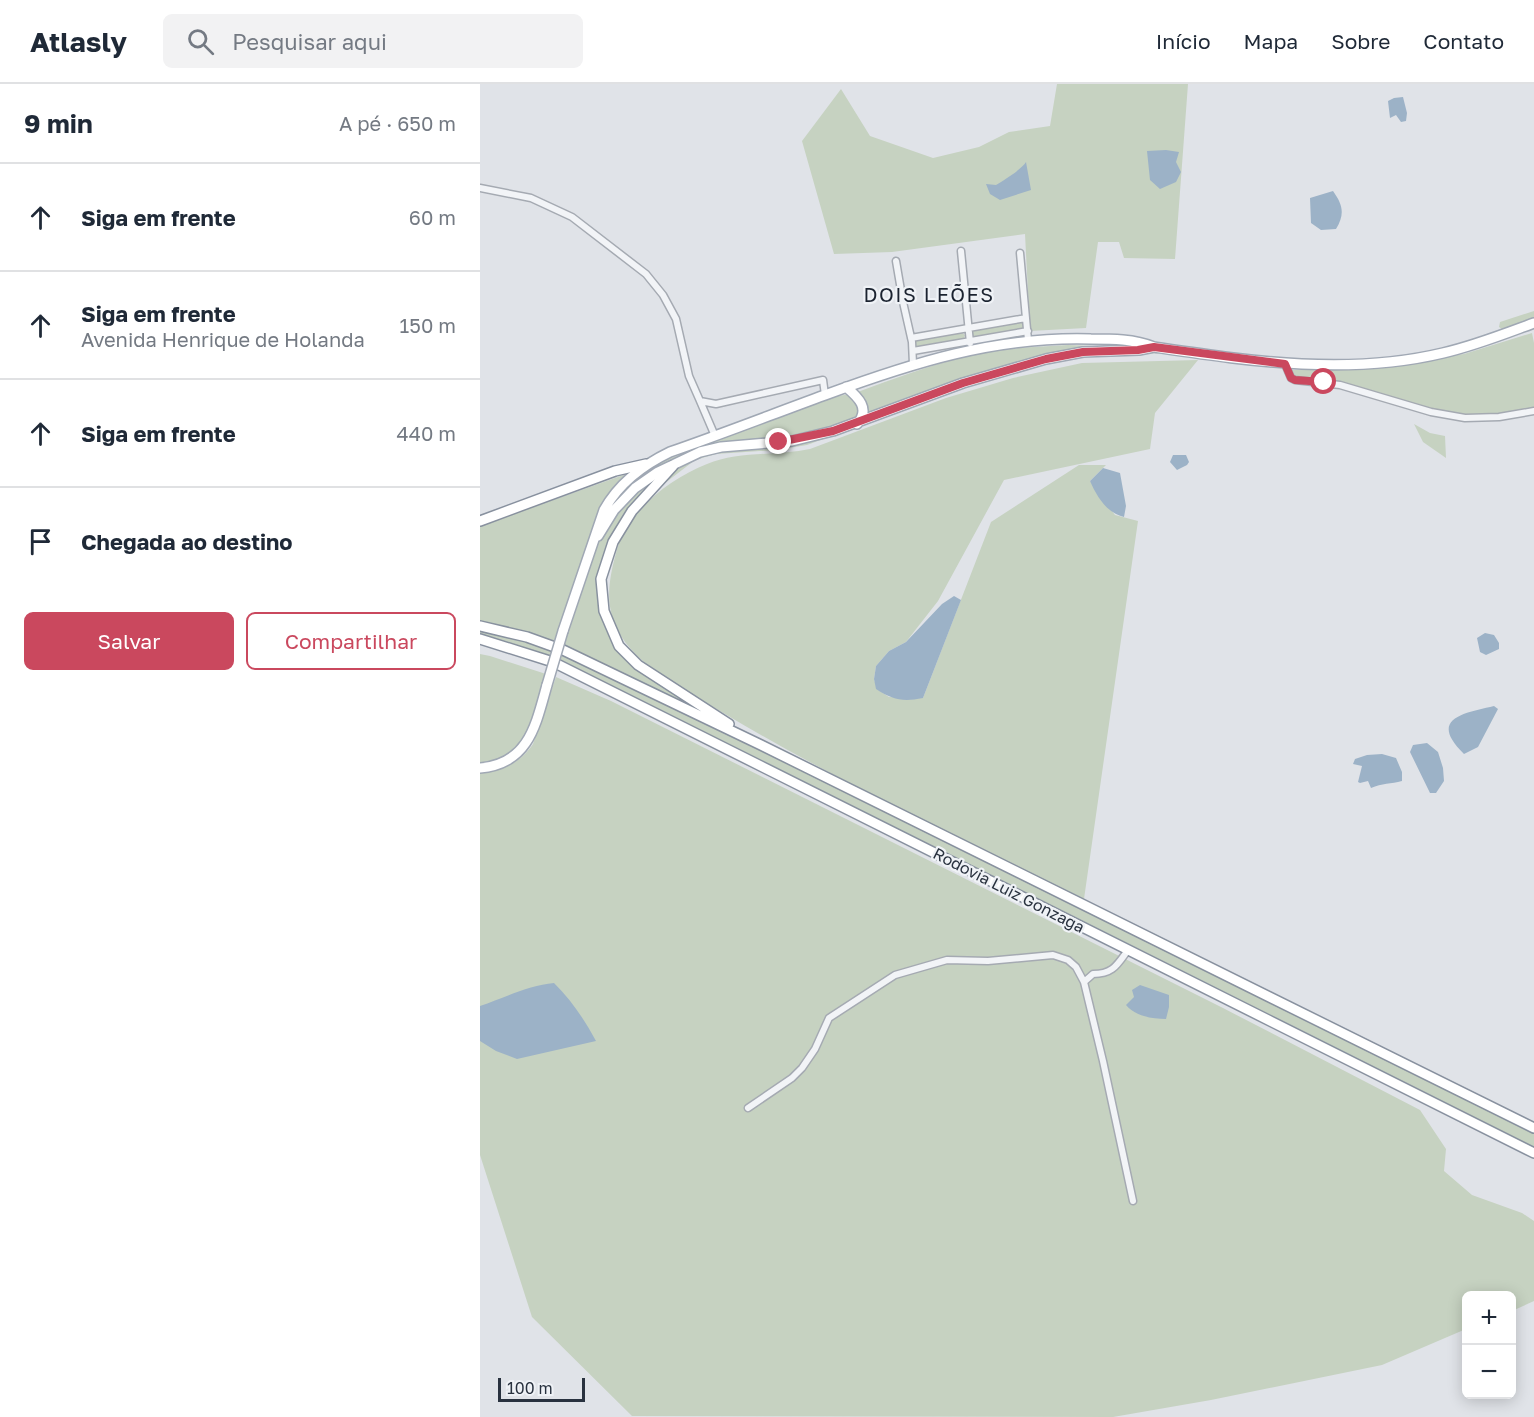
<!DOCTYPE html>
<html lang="pt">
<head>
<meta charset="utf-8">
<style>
  body { margin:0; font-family:"Golos Text",sans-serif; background:#f2f2f3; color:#1f2937 }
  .controls { position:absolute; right:18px; bottom:18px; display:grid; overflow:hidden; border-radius:9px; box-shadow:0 3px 15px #0003 }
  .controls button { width:54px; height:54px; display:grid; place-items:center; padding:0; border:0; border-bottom:2px solid #e0e1e3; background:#fff; color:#1f2937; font:30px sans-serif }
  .scale { position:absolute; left:18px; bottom:15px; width:87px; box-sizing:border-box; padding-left:6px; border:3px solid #29323f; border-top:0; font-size:16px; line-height:21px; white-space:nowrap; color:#29323f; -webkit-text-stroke:4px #eff2f6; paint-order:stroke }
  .stop { position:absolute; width:18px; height:18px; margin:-14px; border:4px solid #ca485e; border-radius:50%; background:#fff }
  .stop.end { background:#ca485e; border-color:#fff; box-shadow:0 2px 6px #0008 }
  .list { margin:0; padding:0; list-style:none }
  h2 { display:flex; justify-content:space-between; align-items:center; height:78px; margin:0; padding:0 24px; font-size:26px }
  h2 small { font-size:20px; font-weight:400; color:#747a83 }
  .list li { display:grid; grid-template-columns:39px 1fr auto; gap:18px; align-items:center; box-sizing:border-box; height:108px; padding:0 24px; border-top:2px solid #e0e1e3 }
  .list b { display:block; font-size:22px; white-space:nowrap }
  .list p { margin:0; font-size:20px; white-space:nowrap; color:#747a83 }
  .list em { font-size:20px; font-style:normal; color:#747a83 }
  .actions { display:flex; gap:12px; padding:18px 24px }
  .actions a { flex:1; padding:14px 0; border:2px solid #ca485e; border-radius:9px; text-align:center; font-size:21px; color:#ca485e }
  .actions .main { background:#ca485e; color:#fff }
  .icon { flex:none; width:33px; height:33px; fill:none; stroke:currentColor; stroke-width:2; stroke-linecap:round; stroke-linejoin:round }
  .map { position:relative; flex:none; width:1054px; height:1333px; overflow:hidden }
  header { display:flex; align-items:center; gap:36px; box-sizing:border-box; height:84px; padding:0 30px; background:#fff; border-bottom:2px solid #e0e1e3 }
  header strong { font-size:28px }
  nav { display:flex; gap:33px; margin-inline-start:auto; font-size:21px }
  .search { width:420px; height:54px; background:#f2f2f3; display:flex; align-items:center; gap:15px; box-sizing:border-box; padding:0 21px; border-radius:9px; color:#747a83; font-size:22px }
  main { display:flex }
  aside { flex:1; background:#fff }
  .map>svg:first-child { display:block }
  .green { fill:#c6d2c1 }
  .water { fill:#9cb2c7 }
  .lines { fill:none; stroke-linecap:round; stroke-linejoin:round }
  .minor-casing { stroke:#a5aab2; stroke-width:9 }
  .primary-casing { stroke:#a0a8b4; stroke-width:12 }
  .trunk-casing { stroke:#88919f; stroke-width:12 }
  .minor { stroke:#f2f4f7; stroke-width:6 }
  .primary { stroke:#fff; stroke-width:9 }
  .trunk { stroke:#fff; stroke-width:9 }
  .primary-bridge-casing { stroke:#a0a8b4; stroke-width:12; stroke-linecap:butt }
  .primary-bridge { stroke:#fff; stroke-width:9 }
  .route { stroke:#ca485e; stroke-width:8 }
  .labels { text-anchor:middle; stroke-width:4.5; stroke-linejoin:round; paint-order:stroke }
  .street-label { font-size:16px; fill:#29323f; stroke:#eff2f6 }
  .quarter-label { font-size:20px; letter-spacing:1.5px; fill:#1b2330; stroke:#eff2f6 }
</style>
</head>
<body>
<header>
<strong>Atlasly</strong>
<div class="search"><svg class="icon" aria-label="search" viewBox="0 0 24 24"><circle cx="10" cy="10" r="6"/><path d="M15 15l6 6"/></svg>Pesquisar aqui</div>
<nav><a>Início</a><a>Mapa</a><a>Sobre</a><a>Contato</a></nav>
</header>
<main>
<aside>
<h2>9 min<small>A pé · 650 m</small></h2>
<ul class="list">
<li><svg class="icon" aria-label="ahead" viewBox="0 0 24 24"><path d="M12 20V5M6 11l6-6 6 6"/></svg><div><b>Siga em frente</b></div><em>60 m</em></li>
<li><svg class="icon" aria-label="ahead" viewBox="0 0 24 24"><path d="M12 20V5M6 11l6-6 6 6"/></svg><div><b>Siga em frente</b><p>Avenida Henrique de Holanda</p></div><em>150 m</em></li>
<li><svg class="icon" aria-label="ahead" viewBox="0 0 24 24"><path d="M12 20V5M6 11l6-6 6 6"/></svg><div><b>Siga em frente</b></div><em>440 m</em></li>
<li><svg class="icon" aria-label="arrive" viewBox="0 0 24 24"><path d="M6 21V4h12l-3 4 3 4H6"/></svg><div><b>Chegada ao destino</b></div></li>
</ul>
<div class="actions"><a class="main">Salvar</a><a>Compartilhar</a></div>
</aside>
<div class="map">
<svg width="1054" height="1333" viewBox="0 0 1054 1333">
  <rect width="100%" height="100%" fill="#e0e3e8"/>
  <path class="green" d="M 577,0 L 708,0 L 695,175 L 644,174 L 639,158 L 618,158 L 606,244 L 550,247 L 545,150 L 412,168 L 354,170 L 322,57 L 361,5 L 390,52 L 453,74 L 499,63 L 529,48 L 570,42 Z
    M 1054,227 L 1054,236 L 1022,245 L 1019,243 L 1020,238 Z
    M 543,238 L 545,240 L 544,246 L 493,254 L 491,252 L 491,246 Z
    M 481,248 L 485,251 L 484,255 L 436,263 L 436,257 Z
    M 1052,249 L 1054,259 L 1054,326 L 985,334 L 860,301 L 818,297 L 807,286 L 868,286 L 984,270 Z
    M 588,261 L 639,263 L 684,269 L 595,272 L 524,288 L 327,361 L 297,366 L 236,370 L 215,376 L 163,416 L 123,483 L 127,545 L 158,581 L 218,626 L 1054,1044 L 1054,1069 L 76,580 L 83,566 L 99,511 L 73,578 L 0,555 L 0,442 L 180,378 L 357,312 L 372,310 L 384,331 L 375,309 C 413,295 451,281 490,271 C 522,264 555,263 588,261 Z
    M 718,276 L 675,329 L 670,365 L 524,396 L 458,517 L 426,558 L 409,567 L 396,582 L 394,595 L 397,605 L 409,613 L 443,614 L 511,438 L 599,381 L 626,381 L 610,397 L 635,431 L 658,437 L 604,815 C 483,756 361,699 245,630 C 210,609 163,587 141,552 C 124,524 128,499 136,469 C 146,428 189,395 227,380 C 258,367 297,372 330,365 L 466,314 L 533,294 L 602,279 Z
    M 934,340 L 950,349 L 965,352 L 966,374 L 943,358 Z
    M 0,570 L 10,572 L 66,590 C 56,626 48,678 0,678 Z
    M 76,593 L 131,617 L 743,924 L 940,1026 L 966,1065 L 964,1087 L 992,1111 L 1042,1129 L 1054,1137 L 1054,1217 L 1032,1227 L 1032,1212 L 986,1212 L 986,1245 L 902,1281 L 731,1316 L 633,1333 L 152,1332 L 52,1233 L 0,1071 L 0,687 C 22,688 41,678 53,660 Z"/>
  <path class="water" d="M 923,13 L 927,29 L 926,37 L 921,38 L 916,31 L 910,34 L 908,17 L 914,14 Z
    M 686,66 L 699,68 L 696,78 L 701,88 L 696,98 L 680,105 L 670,96 L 667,67 Z
    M 546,78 L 551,106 L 520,116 L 510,110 L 506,100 L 516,101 C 524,96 542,85 546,78 Z
    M 853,107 C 863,121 865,130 856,145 L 841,146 L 831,139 L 830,114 Z
    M 693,371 L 706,371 L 709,378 L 707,381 L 697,386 L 690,378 Z
    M 623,384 L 640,389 L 646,422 L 644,433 C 627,429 617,413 610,397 Z
    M 474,512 L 481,516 L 443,614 C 423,618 413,616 396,605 L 394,595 L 396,582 L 409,567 L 426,558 L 462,520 Z
    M 1005,549 L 1014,551 L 1019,559 L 1019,565 L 1006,571 L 1000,568 L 997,554 Z
    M 1014,622 L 1018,625 L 998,663 L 984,670 C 947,634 985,629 1014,622 Z
    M 947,659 L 958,668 L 963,684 L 964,697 L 956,709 L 950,709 L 930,668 L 933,661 Z
    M 902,670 L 916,674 L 922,688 L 922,697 C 911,700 902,699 891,704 L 888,697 L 880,699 L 878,698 L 882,682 L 873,680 L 875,675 L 887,671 Z
    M 74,899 C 92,917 104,935 116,957 L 37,975 L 16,967 L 0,957 L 0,922 C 24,914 49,901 74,899 Z
    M 660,901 L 689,911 L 689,923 L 686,935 C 672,935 655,932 646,921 L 654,913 L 652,906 Z"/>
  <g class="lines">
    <defs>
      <path id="minor" d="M 0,104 L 51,114 L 92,133 L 166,190 L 183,211 L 196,235 L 209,292 L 220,317 L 236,320 L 343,296 L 345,311
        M 481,167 L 490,259
        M 540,169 L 548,256
        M 416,177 L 423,218 L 432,258 L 433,280
        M 431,254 L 546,234
        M 433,267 L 548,247
        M 805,280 L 811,294 L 815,296 L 860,301 L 951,328 L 985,334 L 1019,333 L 1054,327
        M 220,317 L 235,352
        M 604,898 L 613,890 C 633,890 637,881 648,866
        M 268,1024 L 312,994 L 322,984 L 335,965 L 349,934 L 415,891 L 467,876 L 508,877 L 573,871 L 588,876 L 596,883 L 604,898 L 623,977 L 653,1117"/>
      <path id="primary" d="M 366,303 C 378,313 391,325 377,340
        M 118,452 L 134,426 L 155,404 L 178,388 L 220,368 L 241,363 L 312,357 L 353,347 L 483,299 L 566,275 L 603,268 L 659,266 L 674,263
        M 83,547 L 124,426 C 139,399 163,381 190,368 C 242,350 293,330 345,311 C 432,279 516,252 611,255 C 632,255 654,255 674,263 C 770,277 867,292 963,269 C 994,262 1024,250 1054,239
        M 0,684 C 49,680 56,640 67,601"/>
      <path id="trunk" d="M 193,382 L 152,427 L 133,458 L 121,495 L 124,527 L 139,562 L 158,581 L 249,640
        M 0,437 L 135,387 L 166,380
        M 0,542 L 47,553 L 83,566 L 281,661 L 1054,1044
        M 0,555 L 73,578 L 1054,1069"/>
    </defs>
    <use href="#minor" class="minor-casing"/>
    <use href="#primary" class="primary-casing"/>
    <use href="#trunk" class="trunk-casing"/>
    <use href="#minor" class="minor"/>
    <use href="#primary" class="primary"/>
    <use href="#trunk" class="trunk"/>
    <defs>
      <path id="primary-bridge" d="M 67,601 L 83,547"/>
    </defs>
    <use href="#primary-bridge" class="primary-bridge-casing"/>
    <use href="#primary-bridge" class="primary-bridge"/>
  </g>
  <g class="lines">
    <path class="route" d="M 299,358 L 353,347 L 483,299 L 566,275 L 603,268 L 658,266 L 674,263 L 805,280 L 811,294 L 815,296 L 844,298"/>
  </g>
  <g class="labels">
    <g class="street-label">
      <text transform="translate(529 806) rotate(27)" y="6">Rodovia Luiz Gonzaga</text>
    </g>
    <g class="quarter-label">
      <text x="449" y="218">DOIS LEÕES</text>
    </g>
  </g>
</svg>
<div class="controls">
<button>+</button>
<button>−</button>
</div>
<div class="scale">100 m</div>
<div class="stop" style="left:844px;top:298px"></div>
<div class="stop end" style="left:299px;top:358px"></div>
</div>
</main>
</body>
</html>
